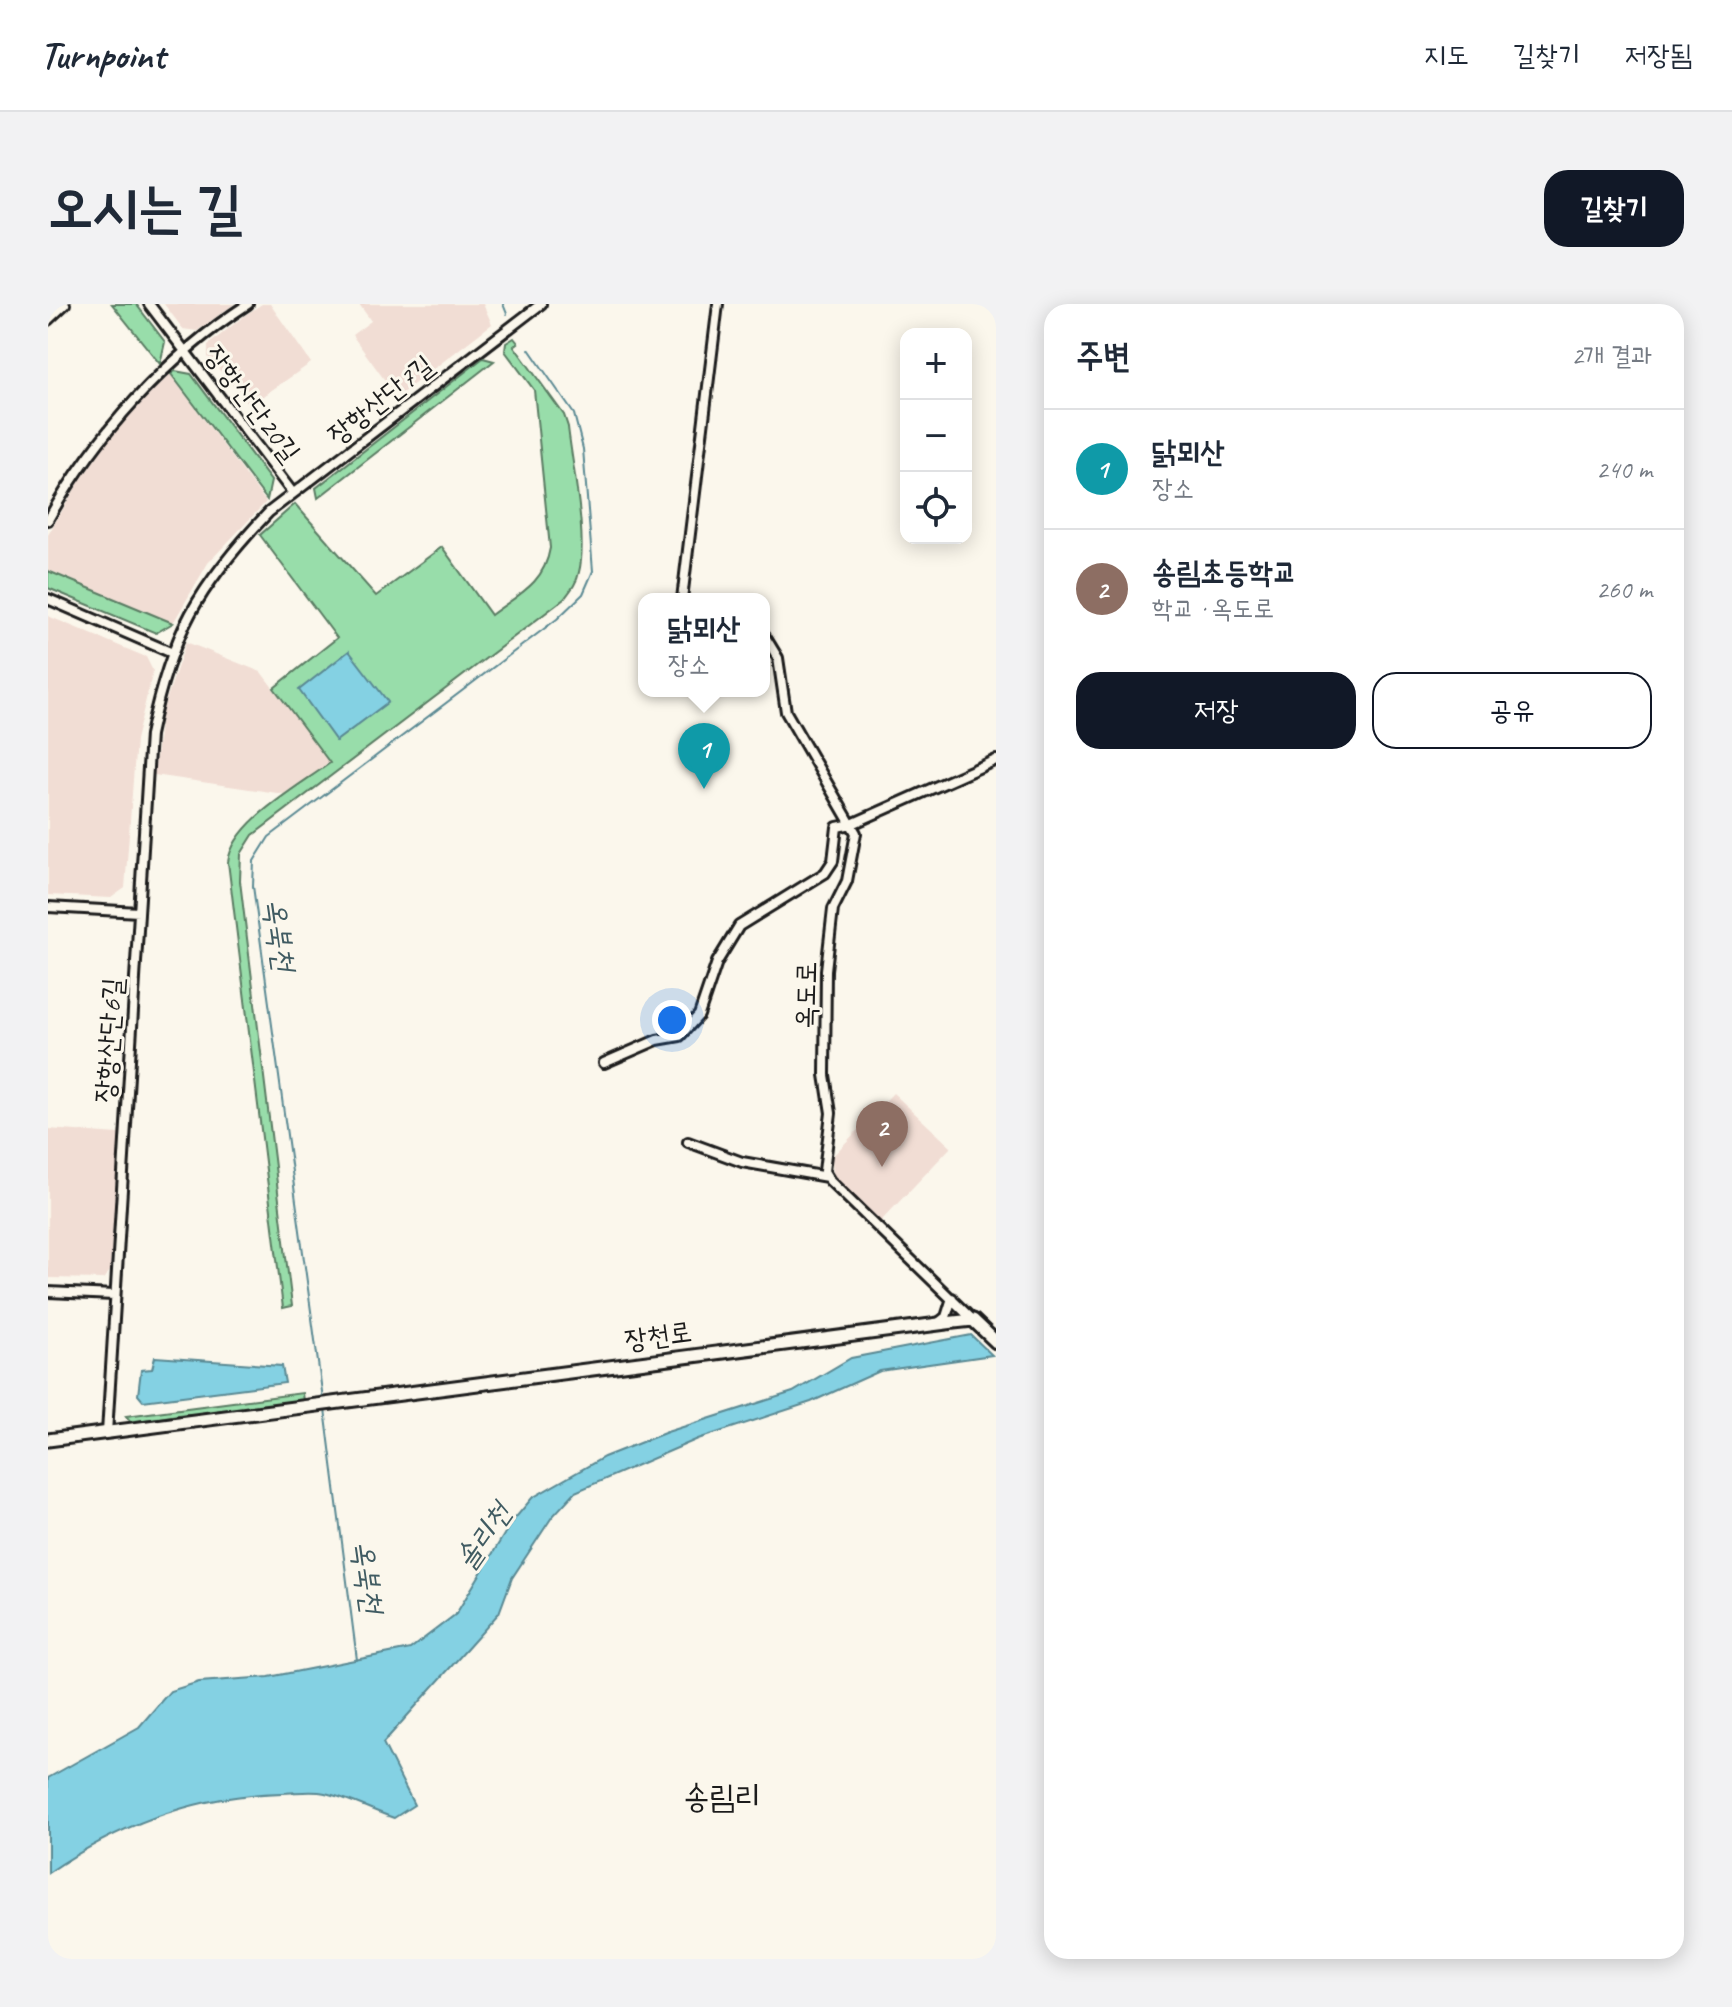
<!DOCTYPE html>
<html lang="ko">
<head>
<meta charset="utf-8">
<style>
  body { margin:0; font-family:Caveat,"Poor Story",sans-serif; background:#f2f2f3; color:#1f2937 }
  .controls { position:absolute; right:24px; top:24px; display:grid; overflow:hidden; border-radius:16px; box-shadow:0 4px 20px #0003 }
  .controls button { width:72px; height:72px; display:grid; place-items:center; padding:0; border:0; border-bottom:2px solid #e0e1e3; background:#fff; color:#1f2937; font:40px sans-serif }
  .you { position:absolute; left:624px; top:716px; width:28px; height:28px; margin:-20px; border:6px solid #fff; border-radius:50%; background:#1a73e8; box-shadow:0 0 0 12px #1a73e833 }
  .badge { display:grid; place-items:center; width:52px; height:52px; border-radius:50%; background:#111827; color:#fff; font-size:26px; font-weight:700 }
  .pin { position:absolute; translate:-50% -66px; filter:drop-shadow(0 2px 4px #0008) }
  .pin::after { content:''; position:absolute; top:42px; width:28px; height:24px; background:inherit; clip-path:polygon(0 0,100% 0,50% 100%) }
  .popup { position:absolute; left:590px; top:289px; width:132px; height:104px; box-sizing:border-box; display:grid; place-content:center; border-radius:16px; background:#fff; filter:drop-shadow(0 2px 6px #0005); font-size:26px; white-space:nowrap; color:#747a83 }
  .popup b { font-size:30px; color:#1f2937 }
  .popup::after { content:''; position:absolute; left:50%; top:100%; margin-left:-16px; border:16px solid transparent; border-top-color:#fff }
  .list { margin:0; padding:0; list-style:none }
  h2 { display:flex; justify-content:space-between; align-items:center; height:104px; margin:0; padding:0 32px; font-size:34px }
  h2 small { font-size:26px; font-weight:400; color:#747a83 }
  .list li { display:grid; grid-template-columns:52px 1fr auto; gap:24px; align-items:center; box-sizing:border-box; height:120px; padding:0 32px; border-top:2px solid #e0e1e3 }
  .list b { display:block; font-size:30px; white-space:nowrap }
  .list p { margin:0; font-size:26px; white-space:nowrap; color:#747a83 }
  .list em { font-size:26px; font-style:normal; color:#747a83 }
  .actions { display:flex; gap:16px; padding:24px 32px }
  .actions a { flex:1; padding:18px 0; border:2px solid #111827; border-radius:24px; text-align:center; font-size:28px; color:#111827 }
  .actions .main { background:#111827; color:#fff }
  .icon { flex:none; width:44px; height:44px; fill:none; stroke:currentColor; stroke-width:2; stroke-linecap:round; stroke-linejoin:round }
  .map { position:relative; flex:none; width:948px; height:1655px; overflow:hidden; border-radius:24px }
  header { display:flex; align-items:center; gap:48px; box-sizing:border-box; height:112px; padding:0 40px; background:#fff; border-bottom:2px solid #e0e1e3 }
  header strong { font-size:38px }
  nav { display:flex; gap:44px; margin-inline-start:auto; font-size:28px }
  .intro { display:flex; align-items:center; justify-content:space-between; box-sizing:border-box; height:192px; padding:0 48px }
  h1 { margin:0; font-size:56px }
  .button { padding:20px 36px; border-radius:24px; background:#111827; color:#fff; font-size:28px; font-weight:700 }
  main { display:flex; gap:48px; padding:0 48px }
  aside { flex:1; background:#fff; border-radius:24px; box-shadow:0 4px 20px #0003 }
  .map>svg:first-child { display:block }
  .built { fill:#f1ddd4 }
  .green { fill:#98ddaa; stroke:#5a7c63; stroke-width:2 }
  .water { fill:#84d1e3; stroke:#5a8993; stroke-width:2 }
  .lines { fill:none; stroke-linecap:round; stroke-linejoin:round }
  .stream { stroke:#5a8993; stroke-width:2 }
  .minor-casing { stroke:#1c1c1c; stroke-width:14 }
  .major-casing { stroke:#1c1c1c; stroke-width:17 }
  .minor { stroke:#fbf7ec; stroke-width:8 }
  .major { stroke:#fbf7ec; stroke-width:11 }
  .labels { text-anchor:middle; stroke-width:6; stroke-linejoin:round; paint-order:stroke }
  .street-label { font-size:28px; fill:#1c1c1c; stroke:#fbf7ec }
  .water-label { font-size:30px; font-style:italic; fill:#405b62; stroke:#fbf7ec }
  .quarter-label { font-size:32px; fill:#1c1c1c; stroke:#fbf7ec }
</style>
</head>
<body>
<header>
<strong>Turnpoint</strong>
<nav><a>지도</a><a>길찾기</a><a>저장됨</a></nav>
</header>
<div class="intro"><h1>오시는 길</h1><a class="button">길찾기</a></div>
<main>
<div class="map">
<svg width="948" height="1655" viewBox="0 0 948 1655">
  <rect width="100%" height="100%" fill="#fbf7ec"/>
  <filter id="ink" filterUnits="userSpaceOnUse"><feTurbulence type="fractalNoise" baseFrequency=".0125" numOctaves="2"/><feDisplacementMap in="SourceGraphic" scale="16" xChannelSelector="R" yChannelSelector="G"/><feConvolveMatrix kernelMatrix="1 2 1 2 8 2 1 2 1" color-interpolation-filters="sRGB"/></filter>
  <g filter="url(#ink)">
    <path class="built" d="M 116,0 L 186,0 L 149,27 L 135,25 Z
      M 222,0 L 263,59 L 202,101 L 160,53 L 160,41 L 196,12 L 214,0 Z
      M 311,0 L 435,0 L 444,20 L 349,93 L 304,31 L 323,17 Z
      M 122,70 L 218,198 L 160,259 L 125,319 L 0,266 L 0,231 L 31,178 L 70,123 Z
      M 0,312 L 98,353 L 105,367 L 88,436 L 77,584 L 63,594 L 0,591 Z
      M 138,338 L 213,368 L 282,459 L 236,490 L 106,471 L 113,411 Z
      M 845,789 L 903,843 L 832,918 L 785,874 L 784,853 Z
      M 0,825 L 71,830 L 62,967 L 55,975 L 0,974 Z"/>
    <path class="green" d="M 64,0 L 88,0 L 117,38 L 112,60 Z
      M 466,34 L 470,39 L 466,42 L 516,111 L 520,123 C 524,160 540,234 531,268 C 529,279 523,286 516,295 L 205,531 L 193,550 L 192,577 L 244,1002 L 235,1004 L 180,558 C 185,518 250,483 282,459 L 226,384 L 289,334 L 212,231 L 247,200 L 328,292 L 394,243 L 443,311 C 471,290 496,280 502,244 L 486,86 L 457,47 L 458,39 Z
      M 435,54 L 446,57 L 270,194 L 268,184 Z
      M 127,67 L 143,70 L 223,177 L 219,196 L 123,70 Z
      M 0,267 L 125,319 L 108,329 L 0,284 Z
      M 254,1089 L 255,1097 L 153,1111 L 137,1110 L 83,1118 L 78,1112 Z"/>
    <path class="water" d="M 301,347 L 340,398 L 288,437 L 251,386 Z
      M 923,1031 L 944,1051 L 832,1067 L 763,1098 L 650,1135 L 527,1188 L 504,1213 L 464,1274 L 451,1309 L 335,1439 L 366,1501 L 346,1514 C 323,1506 300,1494 277,1489 C 264,1486 247,1489 234,1489 C 149,1491 70,1521 0,1569 L 0,1474 L 91,1423 L 122,1387 L 151,1378 L 221,1373 L 362,1345 L 408,1310 L 463,1219 L 484,1194 L 556,1153 L 619,1128 L 745,1088 L 803,1054 Z
      M 107,1053 L 234,1062 L 237,1079 L 95,1097 L 90,1091 L 93,1066 L 104,1065 Z"/>
    <g class="lines">
      <path class="stream" d="M 455,0 L 459,10
        M 275,1095 L 205,582 L 206,557 L 221,533 L 509,315 L 535,290 L 545,267 L 535,145 L 526,110 L 481,45
        M 277,1105 L 309,1356"/>
      <defs>
        <path id="minor" d="M 101,0 L 244,188
          M 0,16 L 17,0
          M 0,216 C 47,131 118,53 200,0
          M 0,295 L 122,348
          M 634,295 L 670,0
          M 716,331 L 730,354 L 738,408 L 808,529 L 799,577 L 785,605 L 778,666 L 777,771 L 783,809 L 776,867 L 782,877 L 925,1016
          M 0,603 L 91,608
          M 556,759 L 609,736 L 632,732 L 651,711 L 669,658 L 691,622 L 777,569 L 785,557 L 789,523 L 804,520 L 948,456
          M 640,838 L 694,858 L 779,873
          M 0,988 L 66,991
          M 889,1020 L 898,1013 L 904,994
          M 59,1129 L 102,431 C 123,330 150,282 221,208 L 493,0"/>
        <path id="major" d="M 0,1136 L 906,1018 L 925,1016 L 948,1038"/>
      </defs>
      <use href="#minor" class="minor-casing"/>
      <use href="#major" class="major-casing"/>
      <use href="#minor" class="minor"/>
      <use href="#major" class="major"/>
    </g>
  </g>
  <g class="labels">
    <g class="street-label">
      <text transform="translate(332 95) rotate(-38)" y="10">장항산단7길</text>
      <text transform="translate(205 99) rotate(53)" y="10">장항산단20길</text>
      <text transform="translate(757 691) rotate(-89)" y="10">옥도로</text>
      <text transform="translate(60 736) rotate(-86)" y="10">장항산단6길</text>
      <text transform="translate(610 1031) rotate(-8)" y="10">장천로</text>
    </g>
    <g class="water-label">
      <text transform="translate(232 631) rotate(82)" y="10">옥북천</text>
      <text transform="translate(435 1232) rotate(-55)" y="10">솔리천</text>
      <text transform="translate(320 1273) rotate(82)" y="10">옥북천</text>
    </g>
    <g class="quarter-label">
      <text x="674" y="1503">송림리</text>
    </g>
  </g>
</svg>
<div class="controls">
<button>+</button>
<button>−</button>
<button><svg class="icon" aria-label="locate" viewBox="0 0 24 24"><circle cx="12" cy="12" r="6"/><path d="M12 2v4M12 18v4M2 12h4M18 12h4"/></svg></button>
</div>
<div class="you"></div>
<div class="pin badge" style="left:656px;top:485px;background:#0f9aa8">1</div>
<div class="popup"><b>닭뫼산</b>장소</div>
<div class="pin badge" style="left:834px;top:863px;background:#8d6e63">2</div>
</div>
<aside>
<h2>주변<small>2개 결과</small></h2>
<ul class="list">
<li><span class="badge" style="background:#0f9aa8">1</span><div><b>닭뫼산</b><p>장소</p></div><em>240 m</em></li>
<li><span class="badge" style="background:#8d6e63">2</span><div><b>송림초등학교</b><p>학교 · 옥도로</p></div><em>260 m</em></li>
</ul>
<div class="actions"><a class="main">저장</a><a>공유</a></div>
</aside>
</main>
</body>
</html>
